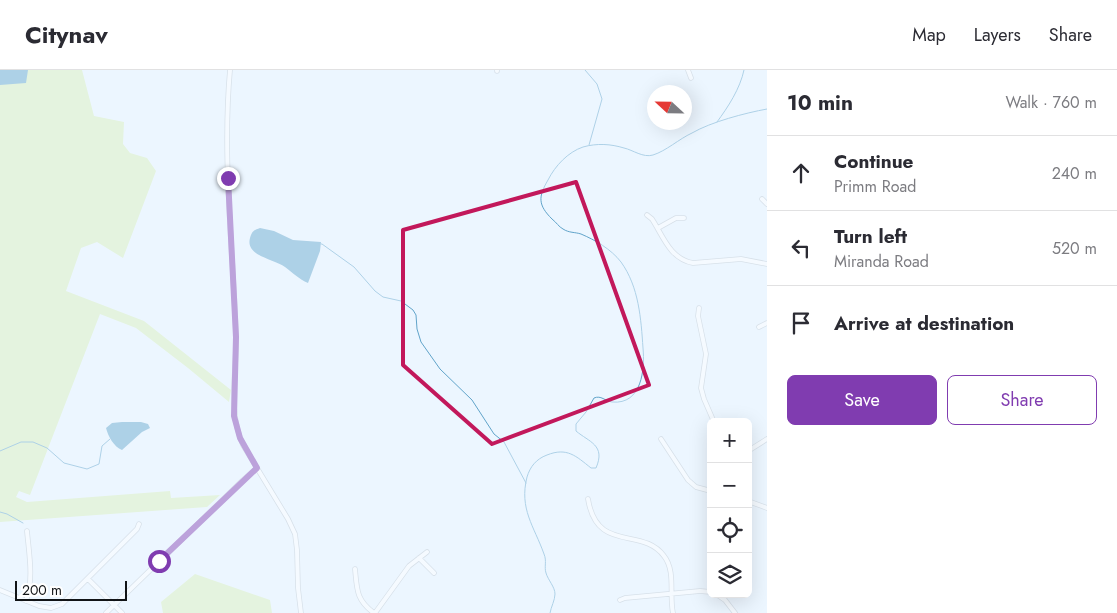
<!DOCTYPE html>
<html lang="en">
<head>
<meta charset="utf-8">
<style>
  body { margin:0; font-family:Jost,sans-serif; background:#f7f7f7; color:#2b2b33 }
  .controls { position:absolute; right:15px; bottom:15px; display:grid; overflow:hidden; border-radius:8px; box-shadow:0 5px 20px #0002 }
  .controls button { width:45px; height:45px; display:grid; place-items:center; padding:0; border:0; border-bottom:1px solid #e1e1e2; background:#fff; color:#2b2b33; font:25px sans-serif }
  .compass { position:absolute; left:647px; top:15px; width:45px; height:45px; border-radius:50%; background:#fff; box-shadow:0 5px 20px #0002; rotate:292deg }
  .scale { position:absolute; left:15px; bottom:12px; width:112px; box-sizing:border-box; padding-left:5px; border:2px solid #111417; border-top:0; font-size:14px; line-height:18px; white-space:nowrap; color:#111417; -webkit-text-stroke:4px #fff; paint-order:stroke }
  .stop { position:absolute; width:15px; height:15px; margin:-11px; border:4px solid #803cb0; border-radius:50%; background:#fff }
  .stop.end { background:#803cb0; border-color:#fff; box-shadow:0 1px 5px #0008 }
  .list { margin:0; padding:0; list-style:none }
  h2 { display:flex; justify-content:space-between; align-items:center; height:65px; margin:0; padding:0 20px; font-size:21px }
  h2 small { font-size:16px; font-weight:400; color:#7c7c81 }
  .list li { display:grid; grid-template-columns:32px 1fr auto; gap:15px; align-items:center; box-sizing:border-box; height:75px; padding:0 20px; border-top:1px solid #e1e1e2 }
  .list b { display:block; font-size:19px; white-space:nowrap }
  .list p { margin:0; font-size:16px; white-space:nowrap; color:#7c7c81 }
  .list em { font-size:16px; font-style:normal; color:#7c7c81 }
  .actions { display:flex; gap:10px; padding:15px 20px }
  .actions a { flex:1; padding:11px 0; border:1px solid #803cb0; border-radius:8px; text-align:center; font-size:18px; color:#803cb0 }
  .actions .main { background:#803cb0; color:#fff }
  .icon { flex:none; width:28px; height:28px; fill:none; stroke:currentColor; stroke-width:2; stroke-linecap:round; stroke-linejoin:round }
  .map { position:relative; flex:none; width:767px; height:543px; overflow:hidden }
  header { display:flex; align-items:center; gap:30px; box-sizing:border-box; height:70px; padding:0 25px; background:#fff; border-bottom:1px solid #e1e1e2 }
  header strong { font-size:24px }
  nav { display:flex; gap:28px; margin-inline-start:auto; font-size:18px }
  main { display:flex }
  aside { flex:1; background:#fff }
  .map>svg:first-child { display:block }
  .green { fill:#d9f0b8 }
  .water { fill:#61a4ca }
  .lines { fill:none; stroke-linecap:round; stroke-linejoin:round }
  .stream { stroke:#61a4ca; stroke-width:1 }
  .minor-casing { stroke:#bdc7cf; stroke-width:5.5 }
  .minor { stroke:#fff; stroke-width:4 }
  .route { stroke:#803cb0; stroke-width:6 }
  .marked { fill:none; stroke:#c2185b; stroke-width:4; stroke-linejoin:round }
</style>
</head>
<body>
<header>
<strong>Citynav</strong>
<nav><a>Map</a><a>Layers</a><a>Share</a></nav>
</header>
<main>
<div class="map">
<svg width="767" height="543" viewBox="0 0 767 543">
  <rect width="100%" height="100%" fill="#ecf6ff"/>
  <path class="green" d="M 0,0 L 82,0 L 94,46 L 124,52 L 123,74 L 130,83 L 147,88 L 156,101 L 123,188 L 97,172 L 81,178 L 66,221 L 144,251 L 231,320 L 229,332 L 188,298 L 136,258 L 100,244 L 30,425 L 19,421 L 16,427 L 27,432 L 170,421 L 171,428 L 220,425 L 207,437 L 0,452 Z
    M 195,504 L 270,530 L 272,543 L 163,543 L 161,532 Z"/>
  <path class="water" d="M 0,0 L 28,0 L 26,13 L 0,15 Z
    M 260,158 L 274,161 L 293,170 L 321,172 L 320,181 L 308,213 C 299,209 293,203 285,197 C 274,189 245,186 250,168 C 252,161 254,160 260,158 Z
    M 122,352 L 141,352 L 148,354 L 150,358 L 142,362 L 122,380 C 114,377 108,366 106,358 L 112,353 Z"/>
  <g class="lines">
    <path class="stream" d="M 585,0 L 597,14 L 602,29 L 589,75
      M 717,52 C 728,37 740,19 744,0
      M 321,174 L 322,174 L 354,197 L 375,221 L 383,227 L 401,231 L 413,240 L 416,245 L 417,259 L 421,272 L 440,299 L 472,330 L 494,364 L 504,372 L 526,413
      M 0,381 L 21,372 L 33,372 L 47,378 L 64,393 L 87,399 L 99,394 L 102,376 L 110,369
      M 0,442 L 7,444 L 23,453
      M 550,543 C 551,537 555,530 555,524 C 555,517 548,510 546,503 C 544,497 547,491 544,484 C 534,456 519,439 527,407 C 530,397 536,389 547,385 C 567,377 576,386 591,398 L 596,398 C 606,375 589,372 576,361 L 576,354 L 586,342 L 594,328 C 601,325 605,331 612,332 C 642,335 645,299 643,278 C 641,249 639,217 621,192 C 611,179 595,170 581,164 C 575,162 569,163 563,159 C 559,157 556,152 552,149 C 538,135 538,127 548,110 C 555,96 568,82 583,77 C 597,73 611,74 624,78 C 633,80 643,88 653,85 C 666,81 679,69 692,63 C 711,52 745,43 767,39"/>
    <defs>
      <path id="minor" d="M 230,0 C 222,88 233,177 236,266 C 237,302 227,340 243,375 L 288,449 L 295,464 L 297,480 L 298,518 L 301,543
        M 688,0 L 691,8
        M 497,1 L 497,0
        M 762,129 L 767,134
        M 647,145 L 652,149 C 663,166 670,189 693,193 L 741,189 L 767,194
        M 658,158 L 676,148 L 684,148
        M 699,238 L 698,246 L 706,284 L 701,318 L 704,329 L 714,352
        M 759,257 L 767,253
        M 661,369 L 688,410 L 696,417 L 711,421
        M 748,381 L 767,369
        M 588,429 C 597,484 642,456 664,486 C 676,501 669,525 673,543
        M 748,431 L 767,438
        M 419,488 L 434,503
        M 355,499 C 357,519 356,530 374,543
        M 88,509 L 122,543
        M 0,520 L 39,536 L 51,538 L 62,534 L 137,459 L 139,454
        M 716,524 L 725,530 L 735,543
        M 620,530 L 625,528 L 700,521 L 711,522
        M 26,531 C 34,509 29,484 27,461
        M 106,543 L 243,410 L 257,398
        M 375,543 L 409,496 L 427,482"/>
    </defs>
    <use href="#minor" class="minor-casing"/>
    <use href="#minor" class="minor"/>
  </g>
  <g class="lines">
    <path class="route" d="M 159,491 L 257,398 L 240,368 L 234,346 L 236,267 L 228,108"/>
  </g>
  <path d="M0 0H767V543H0ZM 576,112 L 649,315 L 492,374 L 403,295 L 403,160 Z" fill="#ecf6ff" fill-opacity=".55" fill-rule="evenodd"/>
  <path class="marked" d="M 576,112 L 649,315 L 492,374 L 403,295 L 403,160 Z"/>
</svg>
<div class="controls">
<button>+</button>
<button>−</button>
<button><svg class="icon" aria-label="locate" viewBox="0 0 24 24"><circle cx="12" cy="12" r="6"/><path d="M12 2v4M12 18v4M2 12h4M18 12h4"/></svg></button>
<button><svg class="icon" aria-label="layers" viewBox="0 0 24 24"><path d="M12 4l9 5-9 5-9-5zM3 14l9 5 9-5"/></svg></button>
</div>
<svg class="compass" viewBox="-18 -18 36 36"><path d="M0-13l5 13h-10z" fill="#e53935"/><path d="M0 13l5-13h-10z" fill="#7c7c81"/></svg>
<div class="scale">200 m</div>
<div class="stop" style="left:159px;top:491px"></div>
<div class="stop end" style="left:228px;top:108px"></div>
</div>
<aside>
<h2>10 min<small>Walk · 760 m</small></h2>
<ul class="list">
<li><svg class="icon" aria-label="ahead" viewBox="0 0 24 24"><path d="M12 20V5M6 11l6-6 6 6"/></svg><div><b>Continue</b><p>Primm Road</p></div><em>240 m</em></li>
<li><svg class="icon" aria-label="left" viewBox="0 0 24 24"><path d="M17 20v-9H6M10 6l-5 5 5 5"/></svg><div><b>Turn left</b><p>Miranda Road</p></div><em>520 m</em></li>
<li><svg class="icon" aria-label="arrive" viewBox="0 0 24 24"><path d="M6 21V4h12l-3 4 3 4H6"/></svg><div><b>Arrive at destination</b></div></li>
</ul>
<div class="actions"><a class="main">Save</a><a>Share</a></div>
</aside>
</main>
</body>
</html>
